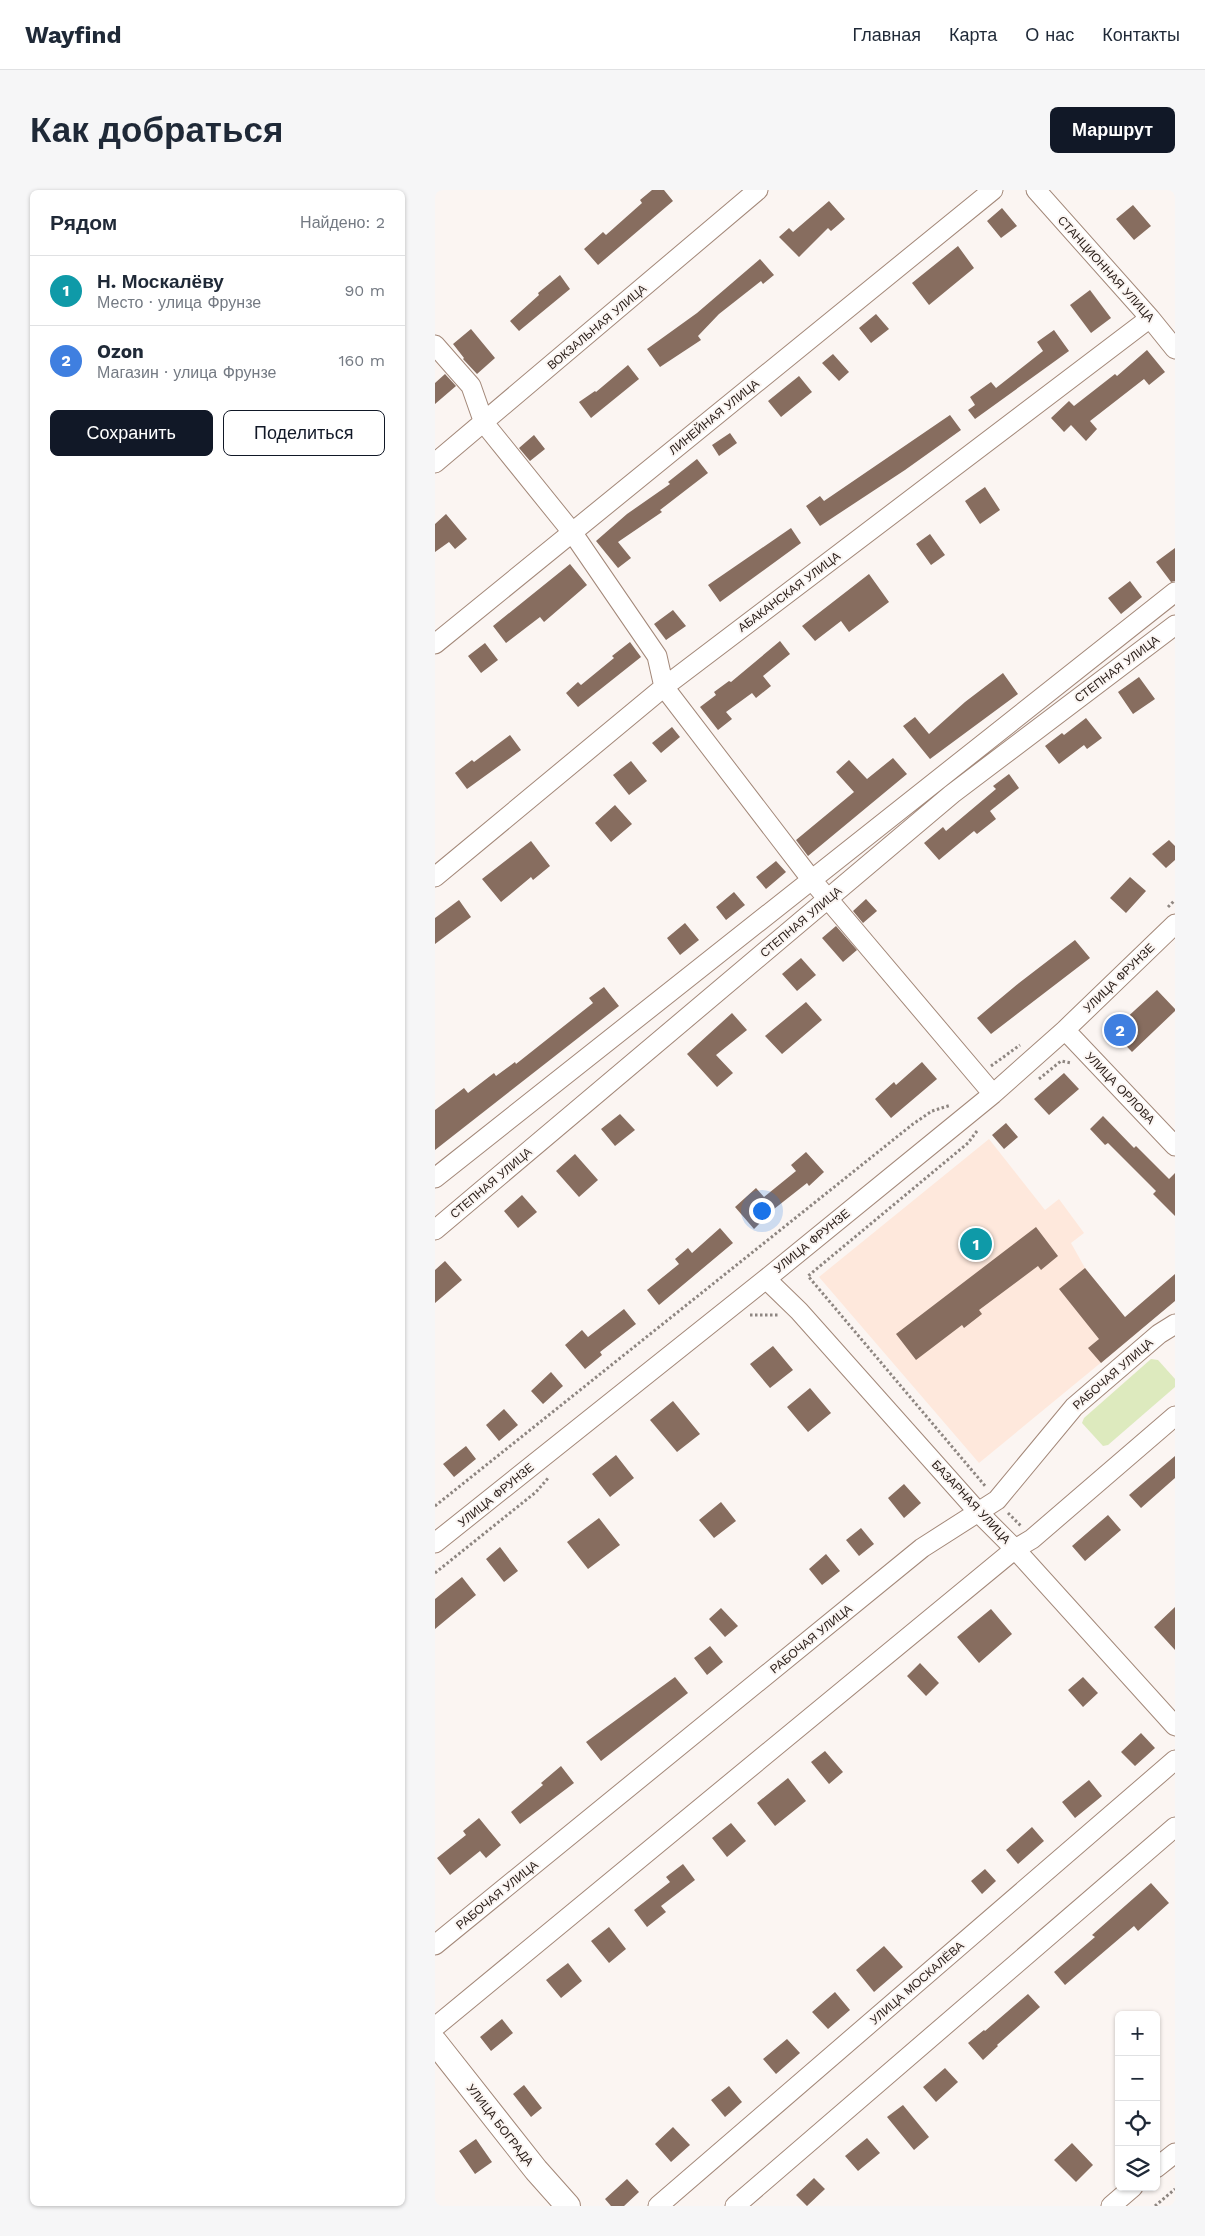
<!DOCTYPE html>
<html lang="ru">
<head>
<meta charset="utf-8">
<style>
  body { margin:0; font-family:"Work Sans",sans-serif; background:#f6f6f7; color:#1f2937 }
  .controls { position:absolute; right:15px; bottom:15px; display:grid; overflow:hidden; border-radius:8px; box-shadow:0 1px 4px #0004 }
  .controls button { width:45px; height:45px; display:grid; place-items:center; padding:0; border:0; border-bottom:1px solid #e0e1e3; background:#fff; color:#1f2937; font:25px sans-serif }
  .you { position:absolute; left:326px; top:1020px; width:18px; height:18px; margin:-12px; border:4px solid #fff; border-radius:50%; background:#1a73e8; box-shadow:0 0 0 8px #1a73e833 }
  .badge { display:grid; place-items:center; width:32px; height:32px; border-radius:50%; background:#111827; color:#fff; font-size:16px; font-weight:700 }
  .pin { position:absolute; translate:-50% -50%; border:2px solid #fff; box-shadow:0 1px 5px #0006 }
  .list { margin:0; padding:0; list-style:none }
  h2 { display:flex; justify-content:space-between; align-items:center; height:65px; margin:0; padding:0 20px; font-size:21px }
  h2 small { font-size:16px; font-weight:400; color:#747a83 }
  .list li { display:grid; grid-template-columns:32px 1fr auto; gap:15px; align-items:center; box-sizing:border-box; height:70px; padding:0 20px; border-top:1px solid #e0e1e3 }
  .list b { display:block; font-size:19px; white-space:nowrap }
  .list p { margin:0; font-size:16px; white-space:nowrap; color:#747a83 }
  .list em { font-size:16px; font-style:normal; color:#747a83 }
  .actions { display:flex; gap:10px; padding:15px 20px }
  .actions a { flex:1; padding:11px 0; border:1px solid #111827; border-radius:8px; text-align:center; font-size:18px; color:#111827 }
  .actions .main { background:#111827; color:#fff }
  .icon { flex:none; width:28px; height:28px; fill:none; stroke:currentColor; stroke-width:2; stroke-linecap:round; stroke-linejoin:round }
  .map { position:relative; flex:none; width:740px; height:2016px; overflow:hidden; border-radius:8px }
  header { display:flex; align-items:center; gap:30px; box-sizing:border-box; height:70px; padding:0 25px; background:#fff; border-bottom:1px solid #e0e1e3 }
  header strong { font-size:24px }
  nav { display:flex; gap:28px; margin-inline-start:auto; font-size:18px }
  .intro { display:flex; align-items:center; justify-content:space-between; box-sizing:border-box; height:120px; padding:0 30px }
  h1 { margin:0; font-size:35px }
  .button { padding:12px 22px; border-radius:8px; background:#111827; color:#fff; font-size:18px; font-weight:700 }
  main { display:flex; gap:30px; padding:0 30px }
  aside { flex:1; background:#fff; border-radius:8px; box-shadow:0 1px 4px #0004 }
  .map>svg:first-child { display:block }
  .built { fill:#fee8dc }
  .green { fill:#ddeabe }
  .building { fill:#876d5f }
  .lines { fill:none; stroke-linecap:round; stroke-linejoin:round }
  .minor-casing { stroke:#a38879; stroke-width:21 }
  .major-casing { stroke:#a38879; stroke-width:26 }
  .path { stroke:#8e8681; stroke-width:3; stroke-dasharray:2.5 2.5; stroke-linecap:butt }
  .minor { stroke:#fff; stroke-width:19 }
  .major { stroke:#fff; stroke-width:24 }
  .labels { text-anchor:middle; stroke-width:4; stroke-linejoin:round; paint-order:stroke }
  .street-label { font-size:12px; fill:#2c211c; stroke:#fbf5f2 }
</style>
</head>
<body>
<header>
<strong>Wayfind</strong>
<nav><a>Главная</a><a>Карта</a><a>О нас</a><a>Контакты</a></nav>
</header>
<div class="intro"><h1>Как добраться</h1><a class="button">Маршрут</a></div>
<main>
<aside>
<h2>Рядом<small>Найдено: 2</small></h2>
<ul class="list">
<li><span class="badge" style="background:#0f9aa8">1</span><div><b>Н. Москалёву</b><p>Место · улица Фрунзе</p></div><em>90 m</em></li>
<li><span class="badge" style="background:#3f7fe0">2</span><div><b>Ozon</b><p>Магазин · улица Фрунзе</p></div><em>160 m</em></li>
</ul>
<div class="actions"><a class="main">Сохранить</a><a>Поделиться</a></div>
</aside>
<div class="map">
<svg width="740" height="2016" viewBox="0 0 740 2016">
  <rect width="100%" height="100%" fill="#fbf5f2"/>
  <path class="built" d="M 554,949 L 610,1020 L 624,1009 L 649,1043 L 636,1053 L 650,1078 L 702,1143 L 544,1273 L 384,1087 Z"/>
  <path class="green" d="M 716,1169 L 723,1170 L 740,1189 L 740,1197 L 673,1255 L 668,1256 L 647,1233 L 649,1228 Z"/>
  <path class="building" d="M 217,0 L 229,0 L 238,11 L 163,75 L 149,59 L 168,42 L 171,45 L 207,13 L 205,10 Z
    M 394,11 L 410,29 L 396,41 L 393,38 L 364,67 L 344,47 L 354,38 L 358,42 Z
    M 698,15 L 716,36 L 699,50 L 681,29 Z
    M 567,18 L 582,36 L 566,48 L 552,31 Z
    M 523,56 L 539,78 L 494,115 L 477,93 Z
    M 325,69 L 339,85 L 328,94 L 326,91 L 284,124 L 263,146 L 266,150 L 225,177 L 212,159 L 262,123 Z
    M 125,85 L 135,99 L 84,141 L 75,131 L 104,105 L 103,103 Z
    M 655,100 L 676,128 L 656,143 L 635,115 Z
    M 441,124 L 454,139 L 436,153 L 424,138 Z
    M 36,139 L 60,168 L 42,184 L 28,169 L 29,168 L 18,154 Z
    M 619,140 L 634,161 L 540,229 L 533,220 L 540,215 L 535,207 L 556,192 L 561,198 L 608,161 L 602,152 Z
    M 712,160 L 730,182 L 714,195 L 709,189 L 655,231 L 662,239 L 651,251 L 636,235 L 629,242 L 616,228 L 634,211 L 639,216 L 680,184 L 682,186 Z
    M 398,164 L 414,182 L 404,191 L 387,173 Z
    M 193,175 L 204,189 L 156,228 L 144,212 L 160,201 L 161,202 Z
    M 10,184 L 21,196 L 0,214 L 0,193 Z
    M 364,186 L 377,202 L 346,227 L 333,211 Z
    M 515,225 L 526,240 L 470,280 L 385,336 L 371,316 L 385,306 L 389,311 Z
    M 295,243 L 302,253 L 284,266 L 277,255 Z
    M 99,245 L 110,259 L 95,271 L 84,258 Z
    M 262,269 L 273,283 L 225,320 L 227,322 L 183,352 L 196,368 L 183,378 L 161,351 L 192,324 L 235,294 L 233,292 Z
    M 550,297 L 565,320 L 545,334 L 530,311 Z
    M 11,324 L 32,349 L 20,359 L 14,352 L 0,362 L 0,334 Z
    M 356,338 L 366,353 L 285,412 L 273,395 Z
    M 495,344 L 510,365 L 496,375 L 481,354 Z
    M 740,358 L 740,391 L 736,392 L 721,372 Z
    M 135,374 L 152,395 L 109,432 L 105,427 L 71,453 L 58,436 Z
    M 434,384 L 454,412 L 414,442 L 406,431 L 380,451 L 367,436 Z
    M 695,391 L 707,407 L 686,424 L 673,408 Z
    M 238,420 L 251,436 L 231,450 L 219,434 Z
    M 345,451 L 355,464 L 328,486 L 336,496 L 321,508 L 317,503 L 291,522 L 297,529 L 283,540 L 265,517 L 281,505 L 279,502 L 294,491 L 296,492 Z
    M 195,452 L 206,467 L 143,517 L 131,503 L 143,492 L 146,495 L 179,468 L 177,466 Z
    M 50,453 L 63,470 L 46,483 L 33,466 Z
    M 568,483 L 583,504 L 495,569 L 468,536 L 480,527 L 494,544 L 530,512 Z
    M 704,487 L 720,509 L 698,524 L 683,502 Z
    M 651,528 L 667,548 L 652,559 L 649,555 L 624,574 L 610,556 L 627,543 L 629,545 Z
    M 237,537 L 245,547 L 226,563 L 217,553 Z
    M 75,545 L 86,560 L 32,599 L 20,583 L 37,570 L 39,572 Z
    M 458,568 L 472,584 L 373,666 L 361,650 L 419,602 L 401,582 L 414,570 L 432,589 Z
    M 196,571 L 212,591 L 194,605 L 178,585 Z
    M 574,584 L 584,598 L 555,621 L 561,629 L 542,644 L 539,641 L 504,670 L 489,653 L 508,637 L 511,641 L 561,599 L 558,596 Z
    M 180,615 L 197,634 L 176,652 L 160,633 Z
    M 734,650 L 740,656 L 740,670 L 731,678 L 717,664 Z
    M 96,651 L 115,676 L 98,690 L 96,687 L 66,712 L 47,689 Z
    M 341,671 L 351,682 L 331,699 L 321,687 Z
    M 695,687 L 711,701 L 691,723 L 675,708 Z
    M 299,702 L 310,715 L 291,730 L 281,717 Z
    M 431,709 L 442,721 L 428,733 L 418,721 Z
    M 24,710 L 36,727 L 0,754 L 0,728 Z
    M 250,733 L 264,750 L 245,765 L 232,748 Z
    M 401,736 L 422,760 L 408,772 L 387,748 Z
    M 640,750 L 655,768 L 556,844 L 542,828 L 584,793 Z
    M 366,768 L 381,785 L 362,801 L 347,784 Z
    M 169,797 L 184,816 L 0,960 L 0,920 L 29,898 L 33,903 L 59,883 L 61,886 L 80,872 L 81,874 L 158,813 L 154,808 Z
    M 722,800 L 740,819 L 740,821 L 697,862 L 677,841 Z
    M 371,812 L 387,830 L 347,864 L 330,846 Z
    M 297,823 L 312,840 L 281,865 L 298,883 L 282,897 L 252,864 Z
    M 487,872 L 502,889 L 456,928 L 440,909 L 459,892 L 461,895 Z
    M 629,883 L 644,899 L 614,925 L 599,909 Z
    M 185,924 L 200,940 L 180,956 L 166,939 Z
    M 668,926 L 699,958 L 701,956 L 734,989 L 740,983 L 740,1026 L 718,1004 L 721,1001 L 673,953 L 670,955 L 655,939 Z
    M 571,933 L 583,947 L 569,959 L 557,945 Z
    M 371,962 L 389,982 L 374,996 L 372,993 L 339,1019 L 319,1039 L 300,1017 L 321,998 L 329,1007 L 361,981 L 356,975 Z
    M 140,964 L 163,990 L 144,1007 L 121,981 Z
    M 87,1005 L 102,1022 L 83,1038 L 69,1021 Z
    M 601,1037 L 623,1066 L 606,1080 L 603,1076 L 544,1120 L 547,1124 L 529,1138 L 527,1135 L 481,1170 L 461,1144 Z
    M 285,1038 L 298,1053 L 224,1115 L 212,1100 L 244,1074 L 240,1069 L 253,1058 L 257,1063 Z
    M 10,1071 L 27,1090 L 0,1113 L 0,1080 Z
    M 650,1078 L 690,1127 L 740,1084 L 740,1111 L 666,1173 L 653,1158 L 664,1149 L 624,1099 Z
    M 189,1119 L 201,1134 L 165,1162 L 167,1165 L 150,1179 L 130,1155 L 147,1140 L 153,1147 Z
    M 338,1156 L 358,1180 L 335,1198 L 315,1174 Z
    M 116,1182 L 128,1196 L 108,1214 L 96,1201 Z
    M 375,1198 L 396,1223 L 373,1242 L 352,1217 Z
    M 238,1211 L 265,1244 L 242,1262 L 215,1230 Z
    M 69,1219 L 83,1235 L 64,1251 L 51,1235 Z
    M 31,1256 L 41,1269 L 19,1287 L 8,1274 Z
    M 181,1265 L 199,1288 L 175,1307 L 157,1284 Z
    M 740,1266 L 740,1288 L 706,1318 L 694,1305 Z
    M 469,1294 L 486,1313 L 469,1328 L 453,1308 Z
    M 286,1312 L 301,1331 L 279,1348 L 264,1330 Z
    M 673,1325 L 686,1340 L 650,1371 L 637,1356 Z
    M 164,1328 L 185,1355 L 153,1379 L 132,1352 Z
    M 426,1338 L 439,1354 L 424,1366 L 411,1350 Z
    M 65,1357 L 83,1381 L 69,1392 L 51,1369 Z
    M 391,1364 L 405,1381 L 387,1395 L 374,1379 Z
    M 27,1387 L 41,1405 L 0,1439 L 0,1409 Z
    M 740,1417 L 740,1460 L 719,1437 Z
    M 286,1418 L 303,1436 L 290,1447 L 274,1429 Z
    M 556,1419 L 577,1444 L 544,1473 L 522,1447 Z
    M 275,1456 L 288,1472 L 272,1485 L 259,1468 Z
    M 485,1473 L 504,1493 L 491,1506 L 472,1486 Z
    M 240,1487 L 253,1503 L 166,1571 L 151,1552 Z
    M 648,1487 L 663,1503 L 648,1517 L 633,1500 Z
    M 706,1543 L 720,1558 L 700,1576 L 686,1562 Z
    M 390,1561 L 408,1582 L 394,1594 L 376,1572 Z
    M 126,1576 L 139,1593 L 85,1634 L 76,1622 L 108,1595 L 106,1593 Z
    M 353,1588 L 371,1611 L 340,1636 L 322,1613 Z
    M 654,1590 L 667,1606 L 640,1628 L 627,1612 Z
    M 44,1628 L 66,1655 L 51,1668 L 45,1661 L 15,1685 L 2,1668 L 31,1645 L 28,1641 Z
    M 296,1633 L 311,1651 L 292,1667 L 277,1648 Z
    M 597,1637 L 609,1651 L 583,1674 L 571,1660 Z
    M 248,1674 L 260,1690 L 226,1716 L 231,1722 L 212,1737 L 199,1720 L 235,1692 L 231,1687 Z
    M 550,1679 L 561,1691 L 547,1704 L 536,1691 Z
    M 716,1693 L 734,1713 L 703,1741 L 699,1736 L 630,1795 L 619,1782 L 660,1747 L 657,1745 Z
    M 174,1737 L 191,1759 L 174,1773 L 156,1751 Z
    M 449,1756 L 468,1777 L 439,1802 L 421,1780 Z
    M 133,1773 L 147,1791 L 126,1808 L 111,1790 Z
    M 400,1802 L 415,1820 L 393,1839 L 377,1822 Z
    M 593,1804 L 605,1817 L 562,1855 L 563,1856 L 548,1870 L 533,1853 L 549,1840 L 550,1841 Z
    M 67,1829 L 78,1843 L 56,1861 L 45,1847 Z
    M 352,1849 L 365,1863 L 341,1884 L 328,1869 Z
    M 510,1878 L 523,1892 L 501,1912 L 488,1897 Z
    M 89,1895 L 107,1918 L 96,1927 L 78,1904 Z
    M 294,1896 L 307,1912 L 290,1927 L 276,1910 Z
    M 468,1915 L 494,1947 L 479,1960 L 452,1927 Z
    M 238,1937 L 255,1955 L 236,1972 L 220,1954 Z
    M 432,1948 L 445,1963 L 423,1981 L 410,1966 Z
    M 41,1949 L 57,1972 L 40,1984 L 24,1961 Z
    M 637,1953 L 658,1975 L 641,1992 L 619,1970 Z
    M 379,1988 L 390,1999 L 372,2016 L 361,2005 Z
    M 192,1989 L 204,2002 L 189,2016 L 176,2016 L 170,2009 Z"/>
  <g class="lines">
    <defs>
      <path id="minor" d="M 601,0 L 715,128 L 740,159
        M 0,155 L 36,196 L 49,233 L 137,342 L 222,466 L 229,497 L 376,689 L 558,904
        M 0,273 L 323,0
        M 0,454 L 558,0
        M 0,687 L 229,497 L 715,128
        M 630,840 L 740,956
        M 0,988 L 740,402
        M 0,1040 L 517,604 L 740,435
        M 331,1089 L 364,1121 L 544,1323 L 580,1359 L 740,1536
        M 0,1353 L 331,1089 L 558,904 L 630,840 L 740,734
        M 0,1755 L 487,1358 L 562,1310 L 639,1217 L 724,1144 L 740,1134
        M 0,1837 L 580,1359 L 597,1349 L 740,1226
        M 721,1978 L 740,1963
        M 223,2016 L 740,1570
        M 300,2016 L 740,1637
        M 676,2016 L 698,1997"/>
      <path id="major" d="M 0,1852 L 101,1980 L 133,2016"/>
    </defs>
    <use href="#minor" class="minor-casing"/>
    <use href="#major" class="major-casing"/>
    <path class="path" d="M 733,717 L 740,710
      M 556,876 L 585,855
      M 604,889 L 626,871 L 636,873
      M 542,941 L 533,953 L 373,1086 L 551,1297
      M 315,1125 L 344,1125
      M 0,1316 L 478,934 L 497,921 L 516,915
      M 573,1323 L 586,1336
      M 0,1383 L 101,1302 L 114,1287
      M 720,2016 L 740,1999"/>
    <use href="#minor" class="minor"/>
    <use href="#major" class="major"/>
  </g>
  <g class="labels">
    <g class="street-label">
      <text transform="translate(671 79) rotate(48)" y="4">СТАНЦИОННАЯ УЛИЦА</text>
      <text transform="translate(162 137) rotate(-40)" y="4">ВОКЗАЛЬНАЯ УЛИЦА</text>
      <text transform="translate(279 227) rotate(-39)" y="4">ЛИНЕЙНАЯ УЛИЦА</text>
      <text transform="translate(354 402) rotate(-37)" y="4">АБАКАНСКАЯ УЛИЦА</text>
      <text transform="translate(682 479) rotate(-37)" y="4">СТЕПНАЯ УЛИЦА</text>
      <text transform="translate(366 732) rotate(-40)" y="4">СТЕПНАЯ УЛИЦА</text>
      <text transform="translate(684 788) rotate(-44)" y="4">УЛИЦА ФРУНЗЕ</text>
      <text transform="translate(685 898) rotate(46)" y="4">УЛИЦА ОРЛОВА</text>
      <text transform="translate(56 993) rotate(-40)" y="4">СТЕПНАЯ УЛИЦА</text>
      <text transform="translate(377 1051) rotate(-39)" y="4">УЛИЦА ФРУНЗЕ</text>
      <text transform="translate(678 1184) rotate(-41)" y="4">РАБОЧАЯ УЛИЦА</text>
      <text transform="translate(61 1305) rotate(-39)" y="4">УЛИЦА ФРУНЗЕ</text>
      <text transform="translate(536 1312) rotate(47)" y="4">БАЗАРНАЯ УЛИЦА</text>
      <text transform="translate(376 1449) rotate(-39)" y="4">РАБОЧАЯ УЛИЦА</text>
      <text transform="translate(62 1705) rotate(-39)" y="4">РАБОЧАЯ УЛИЦА</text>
      <text transform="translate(482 1793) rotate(-41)" y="4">УЛИЦА МОСКАЛЁВА</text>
      <text transform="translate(65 1935) rotate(52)" y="4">УЛИЦА БОГРАДА</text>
    </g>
  </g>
</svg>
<div class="controls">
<button>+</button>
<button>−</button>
<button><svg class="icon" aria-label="locate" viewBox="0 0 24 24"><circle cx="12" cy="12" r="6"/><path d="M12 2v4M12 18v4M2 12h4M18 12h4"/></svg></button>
<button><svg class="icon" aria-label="layers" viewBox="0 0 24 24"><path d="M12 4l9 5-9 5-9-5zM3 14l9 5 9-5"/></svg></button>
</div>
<div class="you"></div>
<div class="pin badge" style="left:541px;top:1054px;background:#0f9aa8">1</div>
<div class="pin badge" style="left:685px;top:840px;background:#3f7fe0">2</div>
</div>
</main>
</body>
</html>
